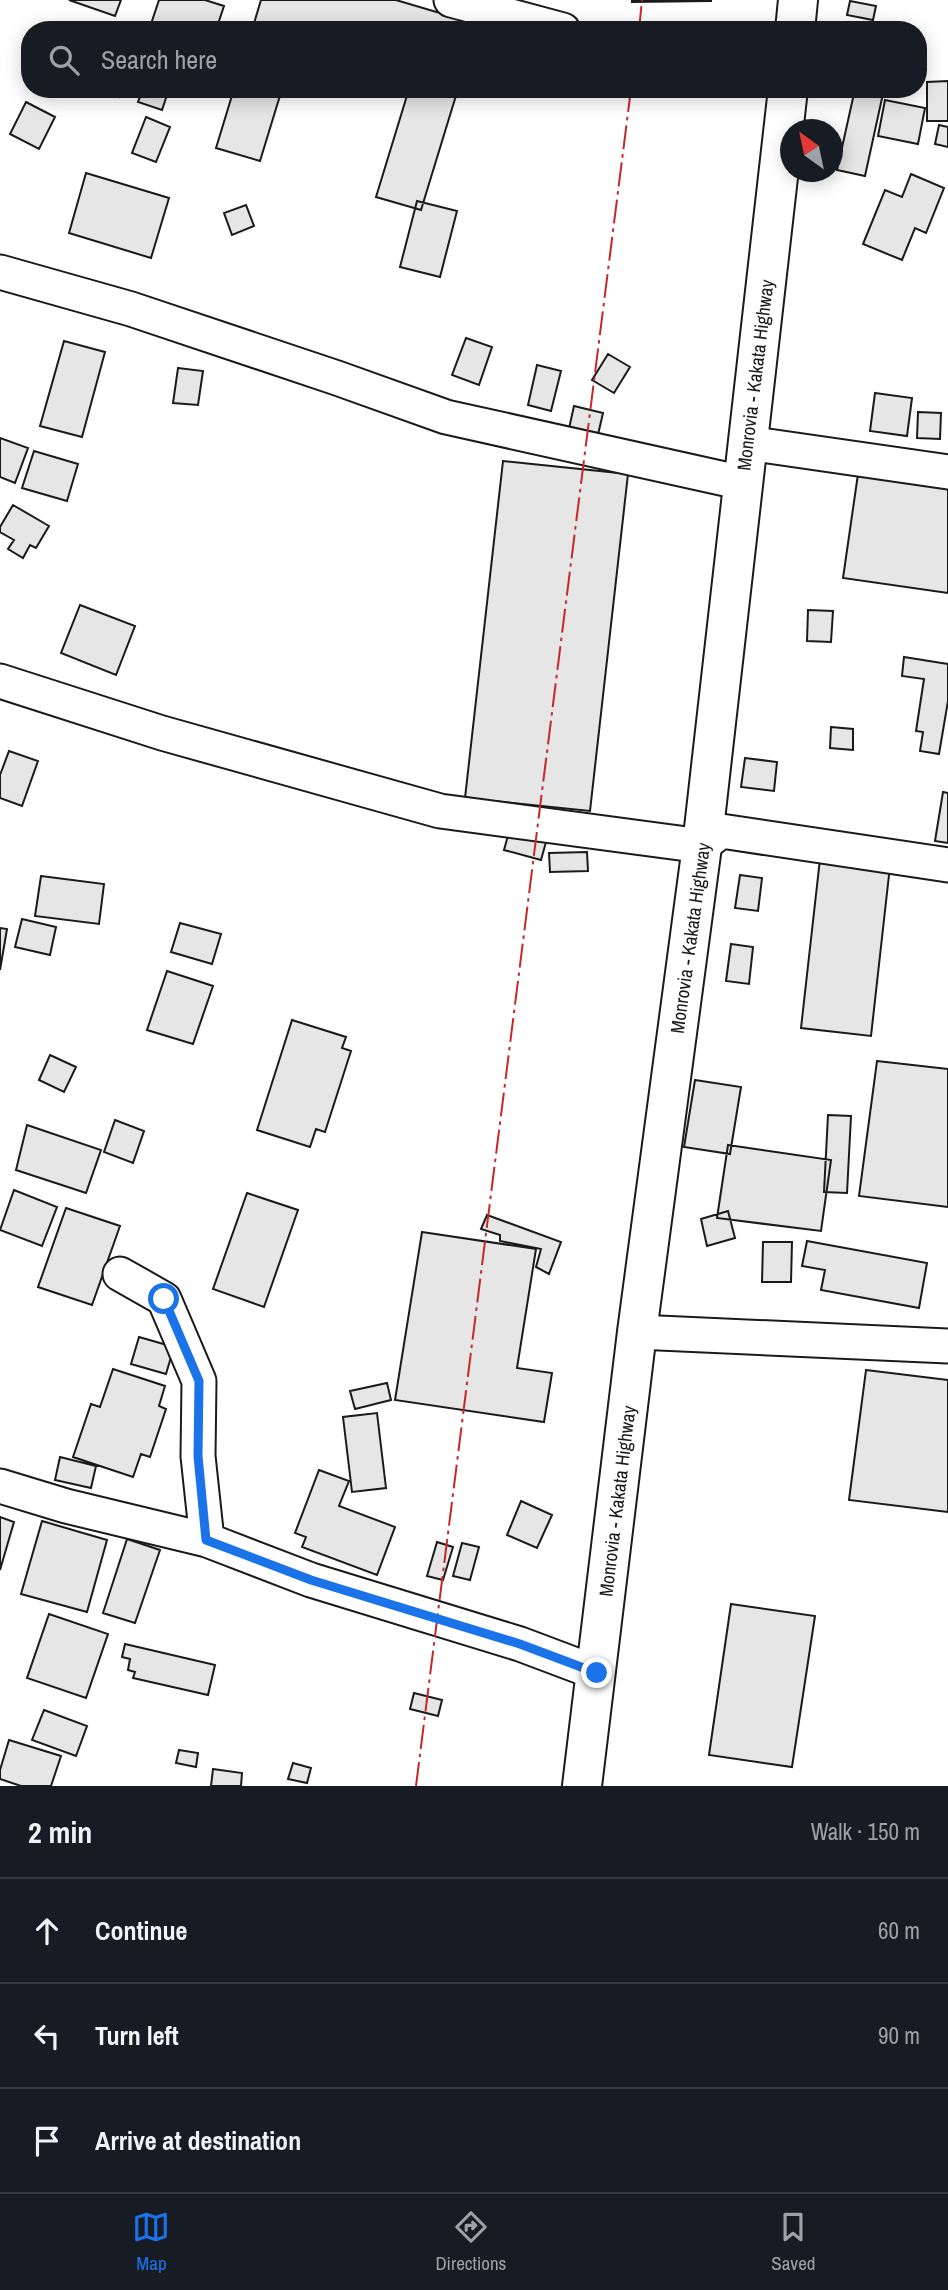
<!DOCTYPE html>
<html lang="en">
<head>
<meta charset="utf-8">
<style>
  body { margin:0; font-family:"Archivo Narrow",sans-serif; background:#242831; color:#f1f3f6 }
  .compass { position:absolute; left:780px; top:119px; width:63px; height:63px; border-radius:50%; background:#171b24; box-shadow:0 4px 18px #0003; rotate:327deg }
  .stop { position:absolute; width:21px; height:21px; margin:-16px; border:5px solid #1a73e8; border-radius:50%; background:#fff }
  .stop.end { background:#1a73e8; border-color:#fff; box-shadow:0 2px 7px #0008 }
  .list { margin:0; padding:0; list-style:none }
  h2 { display:flex; justify-content:space-between; align-items:center; height:91px; margin:0; padding:0 28px; font-size:30px }
  h2 small { font-size:23px; font-weight:400; color:#9ea1a6 }
  .list li { display:grid; grid-template-columns:46px 1fr auto; gap:21px; align-items:center; box-sizing:border-box; height:105px; padding:0 28px; border-top:2px solid #363941 }
  .list b { display:block; font-size:26px; white-space:nowrap }
  .list em { font-size:23px; font-style:normal; color:#9ea1a6 }
  .icon { flex:none; width:38px; height:38px; fill:none; stroke:currentColor; stroke-width:2; stroke-linecap:round; stroke-linejoin:round }
  .map { position:relative; flex:none; width:948px; height:1786px; overflow:hidden }
  .search { position:absolute; background:#171b24; box-shadow:0 4px 18px #0003; left:21px; right:21px; top:21px; height:77px; display:flex; align-items:center; gap:18px; box-sizing:border-box; padding:0 24px; border-radius:28px; color:#9ea1a6; font-size:26px }
  .sheet { height:406px; background:#171b24 }
  nav { display:flex; justify-content:space-around; align-items:center; box-sizing:border-box; height:98px; border-top:2px solid #363941; background:#171b24; font-size:19px; color:#9ea1a6 }
  nav a { display:grid; justify-items:center; gap:4px }
  nav .on { color:#1a73e8 }
  .map>svg:first-child { display:block }
  .building { fill:#e6e6e6; stroke:#1a1a1a; stroke-width:2 }
  .lines { fill:none; stroke-linecap:round; stroke-linejoin:round }
  .minor-casing { stroke:#1a1a1a; stroke-width:37 }
  .highway-casing { stroke:#1a1a1a; stroke-width:42 }
  .minor { stroke:#fff; stroke-width:33 }
  .highway { stroke:#fff; stroke-width:38 }
  .power { stroke:#c62828; stroke-width:2; stroke-dasharray:24 5 3.5 5; stroke-linecap:butt }
  .route { stroke:#1a73e8; stroke-width:9 }
  .labels { text-anchor:middle; stroke-width:5; stroke-linejoin:round; paint-order:stroke }
  .street-label { font-size:19px; fill:#1a1a1a; stroke:#fff }
</style>
</head>
<body>
<div class="map">
<svg width="948" height="1786" viewBox="0 0 948 1786">
  <rect width="100%" height="100%" fill="#fff"/>
  <path class="building" d="M 69,0 L 121,0 L 115,16 Z
    M 159,0 L 205,0 L 224,6 L 216,30 L 149,30 Z
    M 261,0 L 396,0 L 477,24 L 476,30 L 323,30 L 301,23 L 299,30 L 252,30 Z
    M 632,0 L 711,0 L 711,1 L 632,2 Z
    M 850,1 L 876,6 L 873,20 L 847,15 Z
    M 948,81 L 948,121 L 927,121 L 927,82 Z
    M 92,89 L 121,89 L 119,97 Z
    M 143,89 L 169,89 L 162,110 L 138,102 Z
    M 234,89 L 282,89 L 260,161 L 216,148 Z
    M 409,89 L 458,89 L 421,210 L 376,197 Z
    M 855,89 L 884,89 L 865,176 L 837,170 Z
    M 885,100 L 925,108 L 918,144 L 878,136 Z
    M 26,102 L 55,117 L 39,149 L 10,134 Z
    M 146,117 L 170,127 L 156,162 L 132,153 Z
    M 939,125 L 948,127 L 948,147 L 935,144 Z
    M 86,173 L 169,198 L 151,258 L 69,233 Z
    M 911,174 L 944,188 L 926,233 L 915,228 L 902,260 L 863,244 L 885,190 L 902,197 Z
    M 417,201 L 457,211 L 440,277 L 400,267 Z
    M 246,205 L 254,226 L 232,235 L 224,213 Z
    M 466,338 L 492,347 L 479,385 L 452,375 Z
    M 64,341 L 105,352 L 82,437 L 40,426 Z
    M 608,354 L 630,367 L 614,393 L 592,380 Z
    M 537,365 L 561,371 L 551,411 L 528,405 Z
    M 178,368 L 203,371 L 198,405 L 173,403 Z
    M 875,393 L 912,398 L 907,436 L 870,431 Z
    M 574,406 L 603,413 L 597,439 L 568,433 Z
    M 918,412 L 941,413 L 940,439 L 917,438 Z
    M 0,438 L 28,448 L 15,483 L 0,477 Z
    M 34,451 L 78,464 L 67,501 L 22,488 Z
    M 503,461 L 628,474 L 590,811 L 465,798 Z
    M 858,474 L 948,487 L 948,593 L 843,578 Z
    M 13,505 L 49,526 L 36,548 L 30,545 L 23,558 L 8,549 L 14,540 L 0,532 L 0,527 Z
    M 80,605 L 135,626 L 116,675 L 61,653 Z
    M 808,610 L 833,611 L 831,642 L 807,641 Z
    M 904,657 L 948,664 L 948,701 L 939,754 L 920,751 L 923,732 L 916,731 L 924,679 L 902,676 Z
    M 831,727 L 853,729 L 853,750 L 830,748 Z
    M 9,751 L 38,761 L 22,806 L 0,798 L 0,775 Z
    M 745,758 L 777,762 L 774,791 L 741,787 Z
    M 943,792 L 948,793 L 948,843 L 935,841 Z
    M 509,832 L 546,842 L 541,860 L 504,850 Z
    M 587,852 L 588,871 L 550,872 L 549,853 Z
    M 820,859 L 890,866 L 871,1036 L 801,1028 Z
    M 740,875 L 762,878 L 758,911 L 735,908 Z
    M 41,876 L 104,884 L 99,924 L 35,916 Z
    M 22,919 L 56,927 L 50,955 L 15,947 Z
    M 180,923 L 221,934 L 212,964 L 171,952 Z
    M 0,928 L 7,929 L 0,970 Z
    M 731,944 L 753,947 L 749,984 L 726,981 Z
    M 167,971 L 213,986 L 193,1044 L 147,1030 Z
    M 292,1020 L 346,1037 L 342,1048 L 351,1051 L 325,1132 L 316,1129 L 310,1147 L 257,1130 Z
    M 50,1055 L 76,1067 L 64,1092 L 39,1080 Z
    M 877,1061 L 948,1069 L 948,1207 L 859,1196 Z
    M 695,1080 L 741,1087 L 730,1154 L 684,1147 Z
    M 828,1115 L 851,1116 L 847,1193 L 824,1192 Z
    M 115,1120 L 144,1131 L 133,1163 L 104,1152 Z
    M 27,1125 L 101,1150 L 86,1193 L 16,1170 Z
    M 728,1145 L 831,1160 L 821,1231 L 717,1218 Z
    M 14,1190 L 57,1207 L 42,1246 L 0,1230 Z
    M 247,1193 L 298,1210 L 264,1307 L 213,1289 Z
    M 66,1208 L 120,1226 L 92,1305 L 38,1287 Z
    M 728,1211 L 735,1238 L 707,1246 L 701,1219 Z
    M 487,1215 L 561,1242 L 549,1274 L 536,1267 L 541,1249 L 500,1241 L 500,1235 L 481,1229 Z
    M 422,1232 L 536,1249 L 517,1368 L 552,1373 L 544,1422 L 395,1400 Z
    M 807,1241 L 927,1263 L 919,1308 L 821,1290 L 825,1270 L 802,1266 Z
    M 763,1242 L 792,1242 L 791,1282 L 762,1282 Z
    M 139,1337 L 174,1347 L 166,1374 L 131,1364 Z
    M 113,1369 L 165,1386 L 159,1406 L 166,1409 L 150,1457 L 141,1454 L 133,1477 L 73,1457 L 91,1404 L 100,1407 Z
    M 866,1370 L 948,1380 L 948,1512 L 849,1500 Z
    M 387,1383 L 391,1400 L 355,1409 L 350,1391 Z
    M 377,1413 L 386,1488 L 352,1492 L 343,1417 Z
    M 60,1457 L 96,1466 L 91,1488 L 55,1480 Z
    M 319,1470 L 349,1481 L 339,1506 L 395,1527 L 377,1575 L 302,1547 L 306,1537 L 295,1533 Z
    M 521,1501 L 552,1515 L 537,1548 L 507,1535 Z
    M 0,1517 L 14,1522 L 0,1570 Z
    M 42,1521 L 107,1540 L 87,1612 L 21,1594 Z
    M 127,1539 L 160,1550 L 135,1623 L 103,1613 Z
    M 437,1542 L 453,1547 L 443,1580 L 427,1576 Z
    M 462,1543 L 479,1547 L 470,1580 L 453,1576 Z
    M 731,1604 L 815,1616 L 792,1767 L 709,1755 Z
    M 49,1614 L 108,1634 L 86,1698 L 27,1678 Z
    M 125,1644 L 215,1665 L 208,1695 L 133,1678 L 135,1672 L 128,1670 L 130,1659 L 122,1657 Z
    M 414,1693 L 442,1700 L 438,1716 L 410,1709 Z
    M 44,1710 L 87,1726 L 76,1756 L 32,1740 Z
    M 9,1740 L 61,1756 L 51,1786 L 21,1786 L 0,1779 L 0,1770 Z
    M 179,1750 L 198,1753 L 196,1767 L 176,1763 Z
    M 293,1763 L 311,1768 L 307,1783 L 288,1779 Z
    M 213,1769 L 242,1773 L 241,1786 L 211,1786 Z"/>
  <g class="lines">
    <defs>
      <path id="minor" d="M 451,0 L 563,30
        M 0,272 L 131,309 L 337,378 L 446,417 L 743,483
        M 747,443 L 948,472
        M 0,681 L 162,733 L 440,811 L 702,846 L 721,831 L 948,865
        M 120,1274 L 164,1299 L 199,1381 L 198,1456 L 207,1540
        M 637,1332 L 948,1346
        M 0,1486 L 66,1506 L 207,1540 L 311,1580 L 520,1644 L 597,1673"/>
      <path id="highway" d="M 795,30 L 798,0
        M 582,1786 L 637,1332 L 702,846 L 788,89"/>
    </defs>
    <use href="#minor" class="minor-casing"/>
    <use href="#highway" class="highway-casing"/>
    <use href="#minor" class="minor"/>
    <use href="#highway" class="highway"/>
    <path class="power" d="M 639,30 L 642,0
      M 416,1786 L 631,89"/>
  </g>
  <g class="lines">
    <path class="route" d="M 164,1299 L 199,1381 L 198,1456 L 206,1540 L 311,1580 L 520,1644 L 597,1673"/>
  </g>
  <g class="labels">
    <g class="street-label">
      <text transform="translate(755 375) rotate(-83)" y="7">Monrovia - Kakata Highway</text>
      <text transform="translate(690 938) rotate(-82)" y="7">Monrovia - Kakata Highway</text>
      <text transform="translate(617 1501) rotate(-83)" y="7">Monrovia - Kakata Highway</text>
    </g>
  </g>
</svg>
<svg class="compass" viewBox="-18 -18 36 36"><path d="M0-13l5 13h-10z" fill="#e53935"/><path d="M0 13l5-13h-10z" fill="#9ea1a6"/></svg>
<div class="stop" style="left:164px;top:1299px"></div>
<div class="stop end" style="left:597px;top:1673px"></div>
<div class="search"><svg class="icon" aria-label="search" viewBox="0 0 24 24"><circle cx="10" cy="10" r="6"/><path d="M15 15l6 6"/></svg>Search here</div>
</div>
<section class="sheet">
<h2>2 min<small>Walk · 150 m</small></h2>
<ul class="list">
<li><svg class="icon" aria-label="ahead" viewBox="0 0 24 24"><path d="M12 20V5M6 11l6-6 6 6"/></svg><div><b>Continue</b></div><em>60 m</em></li>
<li><svg class="icon" aria-label="left" viewBox="0 0 24 24"><path d="M17 20v-9H6M10 6l-5 5 5 5"/></svg><div><b>Turn left</b></div><em>90 m</em></li>
<li><svg class="icon" aria-label="arrive" viewBox="0 0 24 24"><path d="M6 21V4h12l-3 4 3 4H6"/></svg><div><b>Arrive at destination</b></div></li>
</ul>
</section>
<nav>
<a class="on"><svg class="icon" aria-label="map" viewBox="0 0 24 24"><path d="M3 6l6-2 6 2 6-2v14l-6 2-6-2-6 2zM9 4v14M15 6v14"/></svg>Map</a>
<a><svg class="icon" aria-label="directions" viewBox="0 0 24 24"><path d="M12 3l9 9-9 9-9-9zM9 14v-3h6M13 9l2 2-2 2"/></svg>Directions</a>
<a><svg class="icon" aria-label="saved" viewBox="0 0 24 24"><path d="M7 4h10v16l-5-4-5 4z"/></svg>Saved</a>
</nav>
</body>
</html>
